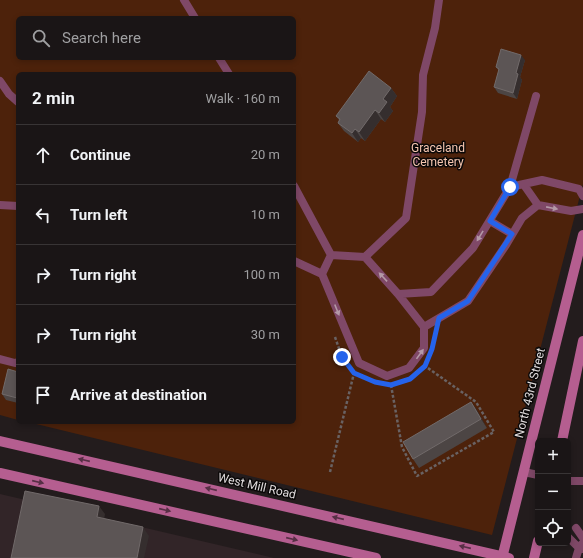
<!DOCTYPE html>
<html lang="en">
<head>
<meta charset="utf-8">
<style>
  body { margin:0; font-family:Roboto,sans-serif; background:#272223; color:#f1f3f6 }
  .controls { position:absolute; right:12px; bottom:12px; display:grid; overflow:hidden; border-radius:6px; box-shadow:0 2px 6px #0003 }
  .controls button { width:36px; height:36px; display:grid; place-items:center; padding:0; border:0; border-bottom:1px solid #383435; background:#1a1516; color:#f1f3f6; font:20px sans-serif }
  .stop { position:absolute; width:12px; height:12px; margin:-9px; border:3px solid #2563eb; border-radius:50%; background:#fff }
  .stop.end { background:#2563eb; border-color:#fff; box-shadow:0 1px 4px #0008 }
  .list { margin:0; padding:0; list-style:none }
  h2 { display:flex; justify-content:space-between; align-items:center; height:52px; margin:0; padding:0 16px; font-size:17px }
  h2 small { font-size:13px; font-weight:400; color:#9f9fa1 }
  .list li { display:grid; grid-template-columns:26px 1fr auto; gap:12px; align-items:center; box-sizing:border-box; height:60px; padding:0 16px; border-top:1px solid #383435 }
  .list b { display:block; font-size:15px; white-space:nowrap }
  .list em { font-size:13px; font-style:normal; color:#9f9fa1 }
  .icon { flex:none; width:22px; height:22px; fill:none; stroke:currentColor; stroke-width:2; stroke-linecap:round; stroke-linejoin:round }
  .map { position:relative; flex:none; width:583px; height:558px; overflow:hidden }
  .search { position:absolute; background:#1a1516; box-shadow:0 2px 6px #0003; left:16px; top:16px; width:280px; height:44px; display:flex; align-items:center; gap:10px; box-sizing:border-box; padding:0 14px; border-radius:6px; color:#9f9fa1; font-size:15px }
  .panel { position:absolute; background:#1a1516; box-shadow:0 2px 6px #0003; left:16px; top:72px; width:280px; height:352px; border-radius:6px }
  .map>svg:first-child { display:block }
  .built { fill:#322528 }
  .green { fill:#4d220b; fill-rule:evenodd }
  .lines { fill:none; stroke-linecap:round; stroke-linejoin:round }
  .path { stroke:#696263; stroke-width:2.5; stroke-dasharray:3 2; stroke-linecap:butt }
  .service { stroke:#7f4867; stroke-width:8 }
  .secondary { stroke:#b55e90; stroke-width:10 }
  .wall { fill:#4c4544 }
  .shaded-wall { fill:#352e2e }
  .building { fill:#5c5555; stroke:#716a6a }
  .oneway { fill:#b499a7 }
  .oneway2 { fill:#572f45 }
  .route { stroke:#2563eb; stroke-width:5 }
  .labels { text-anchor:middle; stroke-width:3; stroke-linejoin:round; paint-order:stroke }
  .park-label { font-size:12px; fill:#f6c6b0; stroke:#0a0808 }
  .street-label { font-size:12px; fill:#e0dbdc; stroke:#0a0808 }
</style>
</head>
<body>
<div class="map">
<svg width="583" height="558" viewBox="0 0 583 558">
  <rect width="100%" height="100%" fill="#231c1d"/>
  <path class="built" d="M 0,494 L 274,558 L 0,558 Z"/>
  <path class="green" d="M 0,0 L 583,0 L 583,184 L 492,535 L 28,422 L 294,422 L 294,74 L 18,74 L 18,420 L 0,415 ZM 18,18 L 294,18 L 294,58 L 18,58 Z"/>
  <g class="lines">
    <path class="path" d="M 335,337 L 342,357 L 347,363
      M 391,385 L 402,447 L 417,476 L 494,432 L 476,402 L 425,366
      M 330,472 L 354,373"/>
    <path class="service" d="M 184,0 L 195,18
      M 219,58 L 229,74
      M 0,81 L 9,94 L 18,102
      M 524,185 L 538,205
      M 294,186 L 331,255 L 365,257 L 406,218 L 422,112 L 423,75 L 435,28 L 439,0
      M 510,187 L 536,96
      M 0,205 L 18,206
      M 490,221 L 512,234
      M 365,257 L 398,294 L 431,292 L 473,248 L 510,187 L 542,180 L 579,189 L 583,196
      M 294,261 L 322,274 L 359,363 L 387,376 L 409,368 L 424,348 L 424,327 L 468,301 L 506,245 L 522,218 L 538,205 L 571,211 L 583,209
      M 322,274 L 331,255
      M 398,294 L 424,327
      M 0,359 L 15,363 L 18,362
      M 524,472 L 538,475
      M 568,481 L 583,481
      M 576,528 L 583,538
      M 568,537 L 579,548 L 583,549
      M 576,558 L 579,548 L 582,544"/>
    <path class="secondary" d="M 0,441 L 509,558
      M 562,441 L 583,341
      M 0,473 L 376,558
      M 502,558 L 583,235
      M 534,558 L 538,541"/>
  </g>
  <path class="wall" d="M 525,60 L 520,77 L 522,80 L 517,99 L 498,93 L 494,87 L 499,71 L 496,67 Z
    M 391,88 L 397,96 L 390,107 L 393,111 L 385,122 L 381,119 L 365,141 L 361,138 L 358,142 L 344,131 L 338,123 L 339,120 L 336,116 Z
    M 18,372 L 18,403 L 6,400 L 2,394 Z
    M 471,402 L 487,428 L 419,468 L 413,459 Z"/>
  <path class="shaded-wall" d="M 521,55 L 525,60 L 520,77 L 522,80 L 517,99 L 513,93 L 516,73 Z
    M 391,88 L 397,96 L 390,107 L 393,111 L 385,122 L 379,113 L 383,99 Z
    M 375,110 L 381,119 L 365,141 L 359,132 Z
    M 355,129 L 361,138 L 358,142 L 352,133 Z
    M 471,402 L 477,410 L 487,428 L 481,419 Z
    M 99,506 L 105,514 L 103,526 L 97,517 Z
    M 143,527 L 149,536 L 144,558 L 137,558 Z"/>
  <path class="building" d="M 501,49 L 521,55 L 516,73 L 518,74 L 513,93 L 494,87 L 499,69 L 496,67 Z
    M 369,71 L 391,88 L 383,99 L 387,102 L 379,113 L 375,110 L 359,132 L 355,129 L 352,133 L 338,123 L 340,119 L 336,116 Z
    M 8,369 L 18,372 L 18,395 L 17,398 L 2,394 Z
    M 471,402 L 481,419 L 413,459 L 403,442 Z
    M 25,491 L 99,506 L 97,517 L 143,527 L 137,558 L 11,558 Z"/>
  <defs><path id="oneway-solid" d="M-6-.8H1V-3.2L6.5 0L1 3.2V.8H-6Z"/></defs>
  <g class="oneway">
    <use href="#oneway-solid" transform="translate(552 208) rotate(11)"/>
    <use href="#oneway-solid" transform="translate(480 236) rotate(121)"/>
    <use href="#oneway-solid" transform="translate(383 277) rotate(-133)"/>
    <use href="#oneway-solid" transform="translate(337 310) rotate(68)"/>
    <use href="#oneway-solid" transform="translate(420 354) rotate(-54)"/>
  </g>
  <g class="oneway2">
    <use href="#oneway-solid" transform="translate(84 460) rotate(-167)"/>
    <use href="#oneway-solid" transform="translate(38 482) rotate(13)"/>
    <use href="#oneway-solid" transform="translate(211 489) rotate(-167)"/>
    <use href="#oneway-solid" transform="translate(165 510) rotate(13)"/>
    <use href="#oneway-solid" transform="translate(338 518) rotate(-167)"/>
    <use href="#oneway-solid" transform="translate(292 539) rotate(13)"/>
    <use href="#oneway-solid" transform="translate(465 547) rotate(-167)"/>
  </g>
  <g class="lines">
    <path class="route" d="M 342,357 L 354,373 L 375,382 L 391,385 L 410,379 L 425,366 L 432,349 L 439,318 L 468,301 L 512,234 L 490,221 L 510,187"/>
  </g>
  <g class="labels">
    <g class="park-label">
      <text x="438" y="152">Graceland<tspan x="438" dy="14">Cemetery</tspan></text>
    </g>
    <g class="street-label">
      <text transform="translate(530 393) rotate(-76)" y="4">North 43rd Street</text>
      <text transform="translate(257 486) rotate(13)" y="4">West Mill Road</text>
    </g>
  </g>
</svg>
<div class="controls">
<button>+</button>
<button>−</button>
<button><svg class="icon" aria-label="locate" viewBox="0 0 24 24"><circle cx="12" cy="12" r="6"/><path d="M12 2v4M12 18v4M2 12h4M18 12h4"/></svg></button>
</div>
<div class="stop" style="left:510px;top:187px"></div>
<div class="stop end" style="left:342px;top:357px"></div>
<div class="search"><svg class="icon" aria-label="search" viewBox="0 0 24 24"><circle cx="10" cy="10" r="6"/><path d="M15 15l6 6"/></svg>Search here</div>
<section class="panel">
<h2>2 min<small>Walk · 160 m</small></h2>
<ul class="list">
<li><svg class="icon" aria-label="ahead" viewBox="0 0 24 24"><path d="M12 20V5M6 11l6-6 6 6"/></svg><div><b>Continue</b></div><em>20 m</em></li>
<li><svg class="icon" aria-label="left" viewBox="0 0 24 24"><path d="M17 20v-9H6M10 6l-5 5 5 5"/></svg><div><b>Turn left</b></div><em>10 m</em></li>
<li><svg class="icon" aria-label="right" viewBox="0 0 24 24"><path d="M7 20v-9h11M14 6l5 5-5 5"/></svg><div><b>Turn right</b></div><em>100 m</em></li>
<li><svg class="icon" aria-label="right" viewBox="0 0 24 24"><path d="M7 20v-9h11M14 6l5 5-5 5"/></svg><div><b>Turn right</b></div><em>30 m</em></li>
<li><svg class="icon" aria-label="arrive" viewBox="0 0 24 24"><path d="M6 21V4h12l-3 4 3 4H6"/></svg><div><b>Arrive at destination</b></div></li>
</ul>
</section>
</div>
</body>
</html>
